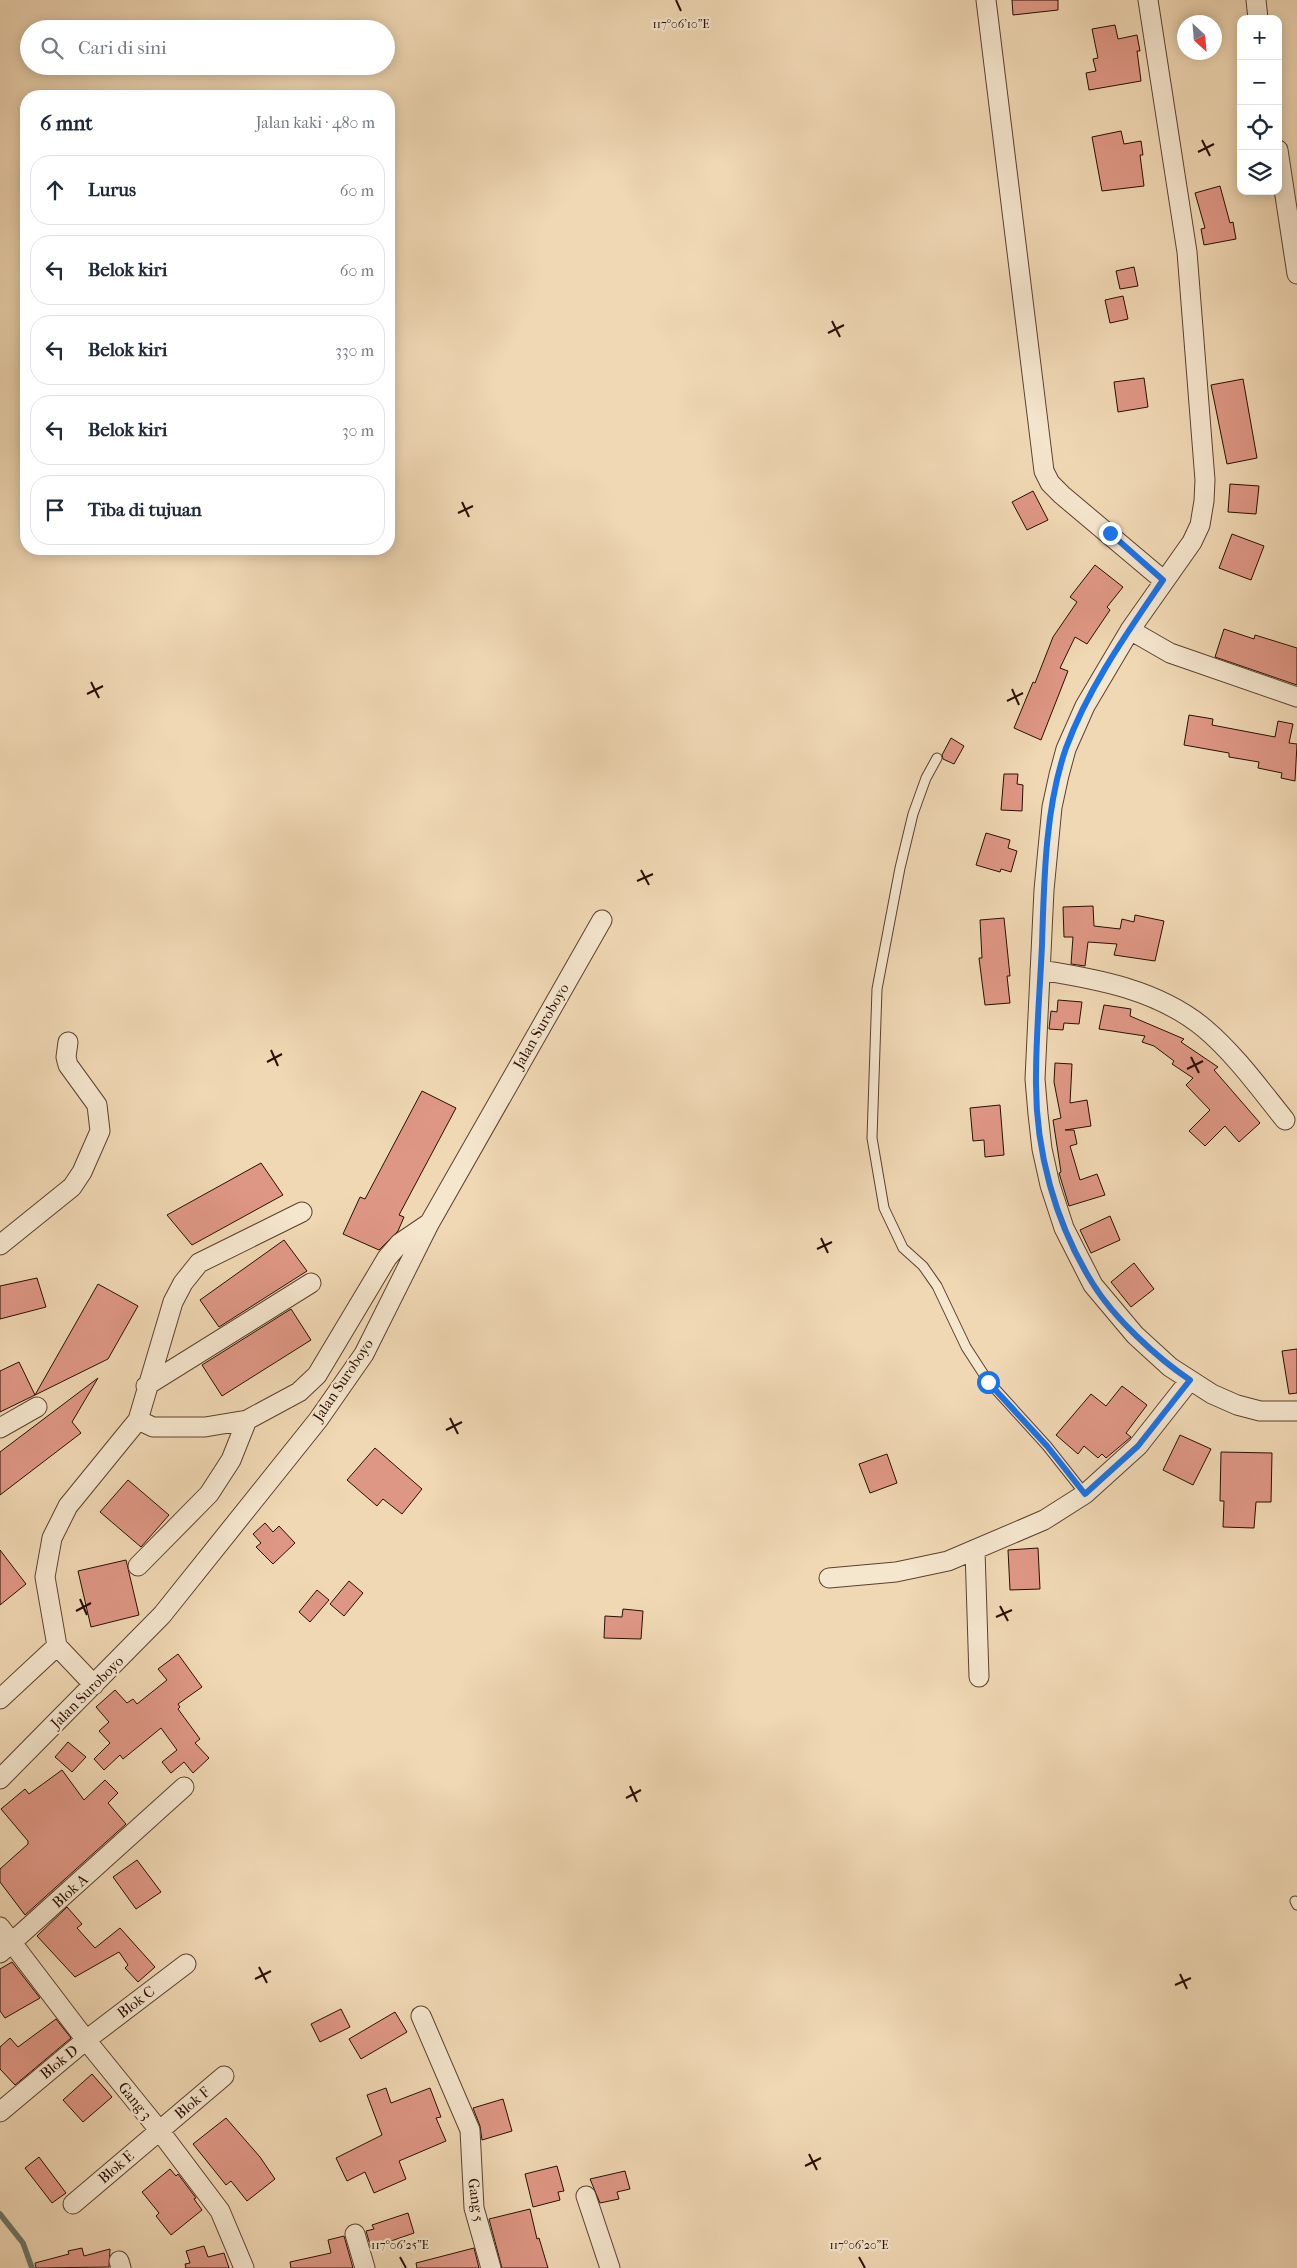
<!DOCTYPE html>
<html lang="id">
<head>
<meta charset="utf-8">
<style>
  body { margin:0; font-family:"IM FELL French Canon",serif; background:#f6f6f7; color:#1f2937 }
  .controls { position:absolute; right:15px; top:15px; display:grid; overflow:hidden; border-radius:10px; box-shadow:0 2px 12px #0003 }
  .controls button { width:45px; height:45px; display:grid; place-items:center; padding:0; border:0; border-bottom:1px solid #e0e1e3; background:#fff; color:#1f2937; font:25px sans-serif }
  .compass { position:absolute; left:1177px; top:15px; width:45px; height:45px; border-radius:50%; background:#fff; box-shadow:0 2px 12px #0003; rotate:154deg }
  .stop { position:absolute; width:15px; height:15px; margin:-11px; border:4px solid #1a73e8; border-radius:50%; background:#fff }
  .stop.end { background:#1a73e8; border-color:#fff; box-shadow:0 1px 5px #0008 }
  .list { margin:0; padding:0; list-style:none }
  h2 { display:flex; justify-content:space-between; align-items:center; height:65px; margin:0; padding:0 20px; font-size:21px }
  h2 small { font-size:16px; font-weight:400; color:#747a83 }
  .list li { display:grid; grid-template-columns:32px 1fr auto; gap:15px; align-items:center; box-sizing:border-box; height:70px; margin:0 10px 10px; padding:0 10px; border:1px solid #e0e1e3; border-radius:20px }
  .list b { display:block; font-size:19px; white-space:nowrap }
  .list em { font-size:16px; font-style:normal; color:#747a83 }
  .icon { flex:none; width:28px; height:28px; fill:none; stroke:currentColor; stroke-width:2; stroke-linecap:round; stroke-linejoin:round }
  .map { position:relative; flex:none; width:1297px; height:2268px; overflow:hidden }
  .search { position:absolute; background:#fff; box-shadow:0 2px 12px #0003; left:20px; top:20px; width:375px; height:55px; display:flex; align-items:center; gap:12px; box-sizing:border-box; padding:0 18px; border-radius:28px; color:#747a83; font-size:19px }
  .panel { position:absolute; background:#fff; box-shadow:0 2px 12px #0003; left:20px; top:90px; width:375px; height:465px; border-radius:20px }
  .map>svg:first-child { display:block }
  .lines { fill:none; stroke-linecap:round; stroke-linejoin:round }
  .stream { stroke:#6d7569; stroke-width:5.5 }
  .building { fill:#df9785; stroke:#2a0e01 }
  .service-casing { stroke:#5c402e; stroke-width:11 }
  .minor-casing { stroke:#5c402e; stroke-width:21 }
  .service { stroke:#f5e6ce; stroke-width:9 }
  .minor { stroke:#f5e6ce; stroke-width:19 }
  .route { stroke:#1a73e8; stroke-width:6 }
  .ticks { fill:none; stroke:#2a0e01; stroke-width:2 }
  .labels { text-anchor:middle; stroke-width:4.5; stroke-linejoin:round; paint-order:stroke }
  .street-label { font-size:15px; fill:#2a0e01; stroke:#f5e6ce }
  .ticks-label { font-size:12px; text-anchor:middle; fill:#2a0e01; stroke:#f5e6ce; stroke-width:4.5; stroke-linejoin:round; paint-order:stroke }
</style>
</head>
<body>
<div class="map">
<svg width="1297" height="2268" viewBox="0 0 1297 2268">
  <rect width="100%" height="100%" fill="#f0d8b4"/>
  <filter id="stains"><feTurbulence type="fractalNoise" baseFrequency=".004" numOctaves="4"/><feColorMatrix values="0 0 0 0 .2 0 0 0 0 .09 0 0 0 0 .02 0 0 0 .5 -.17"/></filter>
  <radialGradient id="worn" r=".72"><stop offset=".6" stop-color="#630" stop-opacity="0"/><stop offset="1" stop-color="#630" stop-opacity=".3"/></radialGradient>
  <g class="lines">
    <path class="stream" d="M 0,2214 L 23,2243 L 32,2268"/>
  </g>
  <path class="building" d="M 1012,0 L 1058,0 L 1058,10 L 1013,15 Z
    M 1115,25 L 1118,39 L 1137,35 L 1140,51 L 1137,51 L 1141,81 L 1089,90 L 1086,73 L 1096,71 L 1093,59 L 1098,58 L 1092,29 Z
    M 1121,131 L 1124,144 L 1141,141 L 1143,155 L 1140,155 L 1144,186 L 1102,191 L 1092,137 Z
    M 1220,186 L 1230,223 L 1233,222 L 1236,239 L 1204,245 L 1201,229 L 1205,228 L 1195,193 Z
    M 1134,267 L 1138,286 L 1120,289 L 1116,271 Z
    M 1123,296 L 1128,319 L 1110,323 L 1105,300 Z
    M 1144,378 L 1148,407 L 1118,412 L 1114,382 Z
    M 1243,379 L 1257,458 L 1227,464 L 1211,385 Z
    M 1230,484 L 1259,486 L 1256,514 L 1228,512 Z
    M 1033,491 L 1048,520 L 1027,530 L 1012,502 Z
    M 1232,534 L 1264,546 L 1251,580 L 1219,568 Z
    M 1095,565 L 1123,587 L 1107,607 L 1110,610 L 1087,644 L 1075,637 L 1060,668 L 1068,671 L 1041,740 L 1014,728 L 1033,682 L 1035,683 L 1053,637 L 1077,602 L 1070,597 Z
    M 1224,629 L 1254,639 L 1255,635 L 1297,648 L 1297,685 L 1215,657 Z
    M 1189,715 L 1213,719 L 1212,725 L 1275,737 L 1278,721 L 1293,724 L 1289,743 L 1297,744 L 1295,781 L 1281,778 L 1282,773 L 1258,768 L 1259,762 L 1229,757 L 1229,753 L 1184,745 Z
    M 951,738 L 964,746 L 954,764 L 943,759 L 942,755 Z
    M 1004,774 L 1018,774 L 1017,784 L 1023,785 L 1022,811 L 1001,810 Z
    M 986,833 L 1010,840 L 1008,848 L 1017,851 L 1011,872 L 1001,869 L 1000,872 L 976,865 Z
    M 1093,906 L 1094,926 L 1120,929 L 1122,919 L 1134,922 L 1135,915 L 1164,921 L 1155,961 L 1114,955 L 1117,944 L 1088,942 L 1085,966 L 1071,964 L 1073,937 L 1064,937 L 1063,907 Z
    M 1004,918 L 1010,976 L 1007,976 L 1010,1003 L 985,1005 L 979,958 L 982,958 L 980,920 Z
    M 1058,1000 L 1082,1002 L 1079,1024 L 1064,1023 L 1063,1030 L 1049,1029 L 1051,1011 L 1057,1012 Z
    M 1104,1005 L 1131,1009 L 1130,1016 L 1184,1039 L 1181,1042 L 1218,1067 L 1214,1070 L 1260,1123 L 1239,1142 L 1225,1126 L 1205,1146 L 1189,1131 L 1210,1110 L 1186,1085 L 1193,1078 L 1172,1064 L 1174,1061 L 1154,1046 L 1142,1042 L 1145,1036 L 1099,1029 Z
    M 1055,1063 L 1072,1064 L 1070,1103 L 1087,1100 L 1091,1126 L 1065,1130 L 1074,1130 L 1077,1144 L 1070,1146 L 1080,1180 L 1097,1174 L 1105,1195 L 1069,1206 L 1059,1173 L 1061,1172 L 1053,1120 L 1061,1118 L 1054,1082 Z
    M 422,1091 L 456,1108 L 399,1215 L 404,1217 L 398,1231 L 379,1250 L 343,1234 L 360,1197 L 365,1199 Z
    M 1000,1105 L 1004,1155 L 985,1157 L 984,1140 L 973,1141 L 970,1108 Z
    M 261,1163 L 283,1195 L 192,1245 L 167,1215 Z
    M 1110,1216 L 1120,1240 L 1091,1253 L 1080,1230 Z
    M 284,1240 L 307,1271 L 219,1327 L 200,1300 Z
    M 1134,1263 L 1154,1289 L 1131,1307 L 1111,1282 Z
    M 37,1278 L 46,1307 L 0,1319 L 0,1286 Z
    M 98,1284 L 138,1306 L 108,1359 L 35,1395 Z
    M 291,1309 L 311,1340 L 222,1396 L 202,1365 Z
    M 1297,1349 L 1297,1393 L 1289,1394 L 1282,1351 Z
    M 19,1362 L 35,1395 L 0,1412 L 0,1371 Z
    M 98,1378 L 72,1422 L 81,1433 L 0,1495 L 0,1452 Z
    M 1122,1386 L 1147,1405 L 1126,1433 L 1131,1437 L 1106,1458 L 1102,1454 L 1098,1458 L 1084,1446 L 1078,1454 L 1056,1435 L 1091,1394 L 1106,1406 Z
    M 1180,1435 L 1211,1449 L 1193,1485 L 1163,1470 Z
    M 375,1448 L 422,1489 L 402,1514 L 383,1499 L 377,1506 L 347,1480 Z
    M 1221,1452 L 1272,1453 L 1271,1502 L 1256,1502 L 1254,1528 L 1223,1527 L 1224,1501 L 1220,1501 Z
    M 887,1454 L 897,1483 L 870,1493 L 859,1464 Z
    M 128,1480 L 169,1515 L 141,1547 L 100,1512 Z
    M 265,1523 L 273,1532 L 279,1526 L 295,1543 L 273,1564 L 256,1547 L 261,1543 L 253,1534 Z
    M 1038,1548 L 1040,1589 L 1010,1590 L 1008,1550 Z
    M 0,1550 L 26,1584 L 0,1605 Z
    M 126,1560 L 139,1615 L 91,1627 L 78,1571 Z
    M 349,1581 L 363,1593 L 344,1616 L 330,1604 Z
    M 317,1590 L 329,1600 L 310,1622 L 299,1612 Z
    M 623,1609 L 643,1611 L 641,1639 L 604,1638 L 605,1616 L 622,1617 Z
    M 178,1654 L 202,1687 L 178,1704 L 180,1707 L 178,1709 L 200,1739 L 195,1743 L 209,1758 L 193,1773 L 184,1762 L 171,1773 L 162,1762 L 177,1750 L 161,1728 L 123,1759 L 120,1755 L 104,1770 L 94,1759 L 110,1743 L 99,1731 L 109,1722 L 96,1707 L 115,1690 L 127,1703 L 133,1699 L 137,1704 L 167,1680 L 158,1669 Z
    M 68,1742 L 86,1757 L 72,1772 L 55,1757 Z
    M 62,1770 L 84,1800 L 105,1780 L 118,1793 L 108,1803 L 126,1824 L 25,1915 L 0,1882 L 0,1869 L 28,1844 L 28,1841 L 1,1809 L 25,1789 L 29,1794 Z
    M 137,1860 L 161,1892 L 136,1909 L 113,1877 Z
    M 67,1907 L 82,1924 L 77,1928 L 95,1948 L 120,1928 L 155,1967 L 138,1982 L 125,1968 L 128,1965 L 119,1952 L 75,1977 L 37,1936 Z
    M 12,1962 L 40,1998 L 5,2018 L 0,2011 L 0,1969 Z
    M 341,2009 L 350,2027 L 320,2042 L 311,2024 Z
    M 395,2012 L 407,2032 L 361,2059 L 349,2039 Z
    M 56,2019 L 71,2038 L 15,2085 L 0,2069 L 0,2047 L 10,2038 L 18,2047 Z
    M 92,2074 L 112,2097 L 83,2122 L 63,2100 Z
    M 386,2088 L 391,2103 L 430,2088 L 441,2117 L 436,2118 L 446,2141 L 399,2161 L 406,2179 L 374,2193 L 365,2172 L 347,2181 L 336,2158 L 382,2135 L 367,2095 Z
    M 503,2099 L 512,2131 L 482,2140 L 480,2126 L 473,2108 Z
    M 226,2118 L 260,2157 L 275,2179 L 247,2201 L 231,2181 L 226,2185 L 193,2144 Z
    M 39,2157 L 66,2193 L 52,2203 L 25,2168 Z
    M 557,2166 L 564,2191 L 558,2192 L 560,2200 L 533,2207 L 525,2174 Z
    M 170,2169 L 176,2176 L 178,2174 L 196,2198 L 194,2199 L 202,2210 L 171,2235 L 156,2216 L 159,2213 L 142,2192 Z
    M 625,2171 L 630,2189 L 617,2192 L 619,2199 L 600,2203 L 590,2179 Z
    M 530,2209 L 537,2239 L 539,2238 L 548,2268 L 502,2268 L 489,2219 Z
    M 408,2213 L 414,2233 L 371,2248 L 366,2231 L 374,2229 L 372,2225 Z
    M 344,2236 L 353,2268 L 291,2268 L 290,2262 L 331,2253 L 328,2240 Z
    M 204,2246 L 208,2257 L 224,2253 L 229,2268 L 186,2268 L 185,2264 L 190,2263 L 186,2251 Z
    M 82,2248 L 84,2256 L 110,2249 L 109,2267 L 36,2268 L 35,2263 L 69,2254 L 68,2251 Z
    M 474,2248 L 479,2268 L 417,2268 L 416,2263 Z"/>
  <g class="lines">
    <defs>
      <path id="service" d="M 937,758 L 926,778 L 913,814 L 900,868 L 877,989 L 872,1138 L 884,1208 L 903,1248 L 923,1266 L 937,1286 L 966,1347 L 988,1381 L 1047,1446 L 1085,1494
        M 1295,1901 L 1297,1905"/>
      <path id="minor" d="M 986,0 L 1044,471 L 1050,483 L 1062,495 L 1163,580
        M 1148,0 L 1187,252 L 1205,480 L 1204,501 L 1200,525 L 1192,542 L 1130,630 L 1085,706 L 1066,749 L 1059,775 L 1052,807 L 1044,890 L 1035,1079 L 1038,1114 L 1042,1149 L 1050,1185 L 1064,1228 L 1093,1285 L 1135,1335 L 1170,1367 L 1212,1394 L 1237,1405 L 1260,1411 L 1297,1411
        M 1256,0 L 1258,19
        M 1278,150 L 1297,274
        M 1130,630 L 1170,653 L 1297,697
        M 1040,970 C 1098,979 1158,990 1204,1028 C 1235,1054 1260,1089 1285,1120
        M 0,1245 L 72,1187 L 82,1172 L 100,1131 L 97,1105 L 68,1065 L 66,1057 L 68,1042
        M 146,1386 L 311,1283
        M 138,1420 L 153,1427 L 205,1427 L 247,1420 L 299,1392 L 317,1375 L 387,1258 L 400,1243 L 428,1224
        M 0,1428 L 37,1407
        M 975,1550 L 979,1677
        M 138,1566 L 209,1494 L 231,1460 L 247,1420
        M 829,1578 L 896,1572 L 948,1561 L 1044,1520 L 1085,1494 L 1138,1446 L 1190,1380
        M 94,1685 L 57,1646 L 45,1577 L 52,1538 L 68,1506 L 138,1420 L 173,1302 L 183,1283 L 199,1263 L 302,1212
        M 0,1699 L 57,1646
        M 0,1779 L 162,1615 L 318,1420 L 364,1354 L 429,1224 L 602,920
        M 0,1927 L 86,2040 L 159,2130 L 220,2211 L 244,2268
        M 0,1953 L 184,1787
        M 421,2016 L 470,2130 L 474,2208 L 491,2268
        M 0,2112 L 86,2040 L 186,1964
        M 586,2196 L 610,2268
        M 73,2204 L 224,2076
        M 355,2234 L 365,2268
        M 119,2261 L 121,2268"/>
    </defs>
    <use href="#service" class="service-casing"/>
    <use href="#minor" class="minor-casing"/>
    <use href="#service" class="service"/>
    <use href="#minor" class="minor"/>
  </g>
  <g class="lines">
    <path class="route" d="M 988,1382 L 1047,1446 L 1085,1494 L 1138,1446 L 1190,1380 C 1157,1358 1114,1318 1093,1284 C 1055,1223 1035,1150 1036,1078 C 1036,1034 1040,989 1042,945 C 1044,882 1045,808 1066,748 C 1088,688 1127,633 1163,580 L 1110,533"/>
  </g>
  <path class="ticks" d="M 676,0 L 681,11M 1202,140 L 1210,156M 1198,152 L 1214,144M 832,321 L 840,337M 828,333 L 844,325M 462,502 L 469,517M 458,513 L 473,506M 91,682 L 99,698M 1012,689 L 1019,705M 87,694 L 103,686M 1007,701 L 1023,693M 641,870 L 649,885M 637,881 L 653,874M 271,1050 L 278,1066M 1191,1057 L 1199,1073M 267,1062 L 282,1054M 1187,1069 L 1203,1061M 821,1238 L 828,1253M 817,1249 L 832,1242M 450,1418 L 458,1434M 446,1430 L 462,1422M 80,1599 L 87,1615M 1000,1606 L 1008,1621M 76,1611 L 91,1603M 996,1617 L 1012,1610M 630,1786 L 637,1802M 626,1798 L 641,1790M 259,1967 L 267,1983M 1180,1974 L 1187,1989M 255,1979 L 271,1971M 1175,1985 L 1191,1978M 809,2154 L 817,2170M 805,2166 L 821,2158M 400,2257 L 406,2268M 859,2257 L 865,2268"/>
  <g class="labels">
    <g class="street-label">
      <text transform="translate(541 1026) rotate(-60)" y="5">Jalan Suroboyo</text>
      <text transform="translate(343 1380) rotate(-56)" y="5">Jalan Suroboyo</text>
      <text transform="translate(87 1692) rotate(-45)" y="5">Jalan Suroboyo</text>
      <text transform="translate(70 1891) rotate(-42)" y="5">Blok A</text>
      <text transform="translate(136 2002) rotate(-37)" y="5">Blok C</text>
      <text transform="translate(59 2062) rotate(-39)" y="5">Blok D</text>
      <text transform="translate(135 2101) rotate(51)" y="5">Gang 3</text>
      <text transform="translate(192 2103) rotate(-40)" y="5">Blok F</text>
      <text transform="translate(116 2167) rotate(-41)" y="5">Blok E</text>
      <text transform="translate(476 2200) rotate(82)" y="5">Gang 5</text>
    </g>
  </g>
  <g class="ticks-label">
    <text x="681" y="28">117°06'10"E</text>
    <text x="400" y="2249">117°06'25"E</text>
    <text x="859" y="2249">117°06'20"E</text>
  </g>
  <rect width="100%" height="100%" filter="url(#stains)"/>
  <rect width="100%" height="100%" fill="url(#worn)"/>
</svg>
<div class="controls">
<button>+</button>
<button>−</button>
<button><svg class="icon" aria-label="locate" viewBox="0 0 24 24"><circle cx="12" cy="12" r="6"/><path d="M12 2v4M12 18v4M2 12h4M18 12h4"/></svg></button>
<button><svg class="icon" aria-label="layers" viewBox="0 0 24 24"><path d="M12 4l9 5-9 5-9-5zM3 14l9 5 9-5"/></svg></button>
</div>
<svg class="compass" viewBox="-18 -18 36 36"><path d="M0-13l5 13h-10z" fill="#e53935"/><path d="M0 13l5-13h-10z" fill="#747a83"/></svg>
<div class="stop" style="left:988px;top:1382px"></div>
<div class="stop end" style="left:1110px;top:533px"></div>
<div class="search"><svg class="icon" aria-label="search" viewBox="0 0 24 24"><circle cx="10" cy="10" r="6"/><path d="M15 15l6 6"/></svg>Cari di sini</div>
<section class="panel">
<h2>6 mnt<small>Jalan kaki · 480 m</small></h2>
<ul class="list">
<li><svg class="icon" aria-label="ahead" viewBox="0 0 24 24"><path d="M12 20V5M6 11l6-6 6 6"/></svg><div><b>Lurus</b></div><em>60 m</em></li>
<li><svg class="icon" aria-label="left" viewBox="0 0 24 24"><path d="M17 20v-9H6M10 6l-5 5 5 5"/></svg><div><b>Belok kiri</b></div><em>60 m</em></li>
<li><svg class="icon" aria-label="left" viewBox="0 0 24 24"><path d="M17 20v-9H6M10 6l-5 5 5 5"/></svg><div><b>Belok kiri</b></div><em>330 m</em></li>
<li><svg class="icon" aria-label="left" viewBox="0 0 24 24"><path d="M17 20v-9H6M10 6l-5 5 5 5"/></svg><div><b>Belok kiri</b></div><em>30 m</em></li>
<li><svg class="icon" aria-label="arrive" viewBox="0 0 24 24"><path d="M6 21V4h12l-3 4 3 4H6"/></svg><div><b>Tiba di tujuan</b></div></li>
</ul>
</section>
</div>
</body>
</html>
